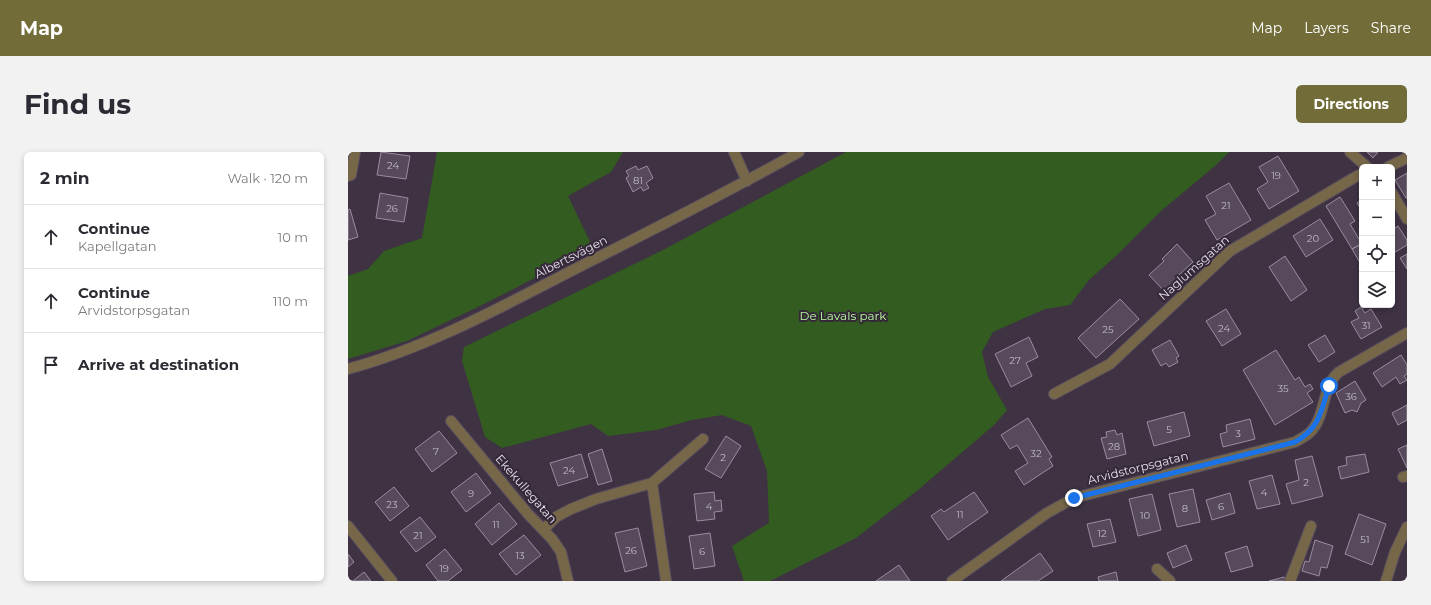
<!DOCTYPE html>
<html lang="en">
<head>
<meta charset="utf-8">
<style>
  body { margin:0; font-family:Montserrat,sans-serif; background:#f2f2f3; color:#2b2b33 }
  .controls { position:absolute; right:12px; top:12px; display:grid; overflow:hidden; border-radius:6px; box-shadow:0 2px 6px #0003 }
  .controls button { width:36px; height:36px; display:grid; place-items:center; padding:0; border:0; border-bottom:1px solid #e1e1e2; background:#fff; color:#2b2b33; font:20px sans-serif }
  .stop { position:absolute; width:12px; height:12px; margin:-9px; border:3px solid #1a73e8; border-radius:50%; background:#fff }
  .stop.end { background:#1a73e8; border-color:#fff; box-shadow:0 1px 4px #0008 }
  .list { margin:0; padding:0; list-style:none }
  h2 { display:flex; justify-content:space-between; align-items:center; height:52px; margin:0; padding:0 16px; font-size:17px }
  h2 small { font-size:13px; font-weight:400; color:#7c7c81 }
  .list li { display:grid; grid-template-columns:26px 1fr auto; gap:12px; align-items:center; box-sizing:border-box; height:64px; padding:0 16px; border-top:1px solid #e1e1e2 }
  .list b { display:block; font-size:15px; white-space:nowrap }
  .list p { margin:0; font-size:13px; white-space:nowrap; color:#7c7c81 }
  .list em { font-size:13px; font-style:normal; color:#7c7c81 }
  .icon { flex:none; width:22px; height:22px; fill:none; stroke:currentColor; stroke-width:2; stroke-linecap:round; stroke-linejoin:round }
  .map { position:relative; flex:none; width:1059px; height:429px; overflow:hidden; border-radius:6px }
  header { display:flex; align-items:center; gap:24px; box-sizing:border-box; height:56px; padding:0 20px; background:#716c38; color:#fff }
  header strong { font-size:19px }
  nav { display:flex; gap:22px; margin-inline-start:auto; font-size:14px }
  .intro { display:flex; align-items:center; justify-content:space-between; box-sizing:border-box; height:96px; padding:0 24px }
  h1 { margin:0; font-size:28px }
  .button { padding:10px 18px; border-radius:6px; background:#716c38; color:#fff; font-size:14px; font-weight:700 }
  main { display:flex; gap:24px; padding:0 24px }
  aside { flex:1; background:#fff; border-radius:6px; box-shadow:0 2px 6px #0003 }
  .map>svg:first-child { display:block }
  .green { fill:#335c20 }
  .building { fill:#574a5c; stroke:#9b8da1 }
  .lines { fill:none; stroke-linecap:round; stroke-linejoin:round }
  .minor-casing { stroke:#594e5e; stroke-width:12 }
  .minor { stroke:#776749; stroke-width:10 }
  .route { stroke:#1a73e8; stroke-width:5 }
  .labels { text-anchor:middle; stroke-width:4; stroke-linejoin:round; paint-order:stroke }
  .number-label { font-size:10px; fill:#c2b9c6 }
  .street-label { font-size:12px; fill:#e5dee9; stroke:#342839 }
  .park-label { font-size:12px; fill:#b7f99c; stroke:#342839 }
</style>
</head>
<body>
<header>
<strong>Map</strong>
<nav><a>Map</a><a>Layers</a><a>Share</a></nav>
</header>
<div class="intro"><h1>Find us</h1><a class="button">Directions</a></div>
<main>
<aside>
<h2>2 min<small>Walk · 120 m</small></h2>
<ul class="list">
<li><svg class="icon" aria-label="ahead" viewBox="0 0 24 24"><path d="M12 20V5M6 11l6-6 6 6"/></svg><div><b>Continue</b><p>Kapellgatan</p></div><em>10 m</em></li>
<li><svg class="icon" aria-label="ahead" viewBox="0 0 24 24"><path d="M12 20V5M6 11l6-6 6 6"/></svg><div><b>Continue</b><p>Arvidstorpsgatan</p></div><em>110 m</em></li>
<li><svg class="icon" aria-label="arrive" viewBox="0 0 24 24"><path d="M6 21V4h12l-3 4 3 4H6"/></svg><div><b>Arrive at destination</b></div></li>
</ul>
</aside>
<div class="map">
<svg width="1059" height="429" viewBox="0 0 1059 429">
  <rect width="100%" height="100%" fill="#3e3243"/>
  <path class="green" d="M 89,0 L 275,0 L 263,20 L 220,44 L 245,96 L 136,152 L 59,189 L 0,207 L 0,124 L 20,117 L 36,99 L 74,86 Z
    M 498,0 L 881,0 L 867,14 L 813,59 L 768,104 L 741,128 L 722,153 L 697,157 L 645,180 L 634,200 L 640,225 L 659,258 L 646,273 L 570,338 L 508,386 L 422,429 L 396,429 L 384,394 L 421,371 L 419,319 L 403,274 L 374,263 L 344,268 L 308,278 L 260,284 L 243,272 L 154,296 L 137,285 L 114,209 L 116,195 L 315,98 Z"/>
  <path class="building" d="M 33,0 L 62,4 L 58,27 L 29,23 Z
    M 1019,0 L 1030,0 L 1025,6 Z
    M 930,4 L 951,39 L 921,57 L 909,37 L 920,30 L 911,15 Z
    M 288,14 L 290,18 L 299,14 L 305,26 L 298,31 L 301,36 L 295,39 L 293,35 L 285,40 L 278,26 L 281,24 L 278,19 Z
    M 1059,21 L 1059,46 L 1058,46 L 1047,28 Z
    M 881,31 L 903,68 L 869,88 L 857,68 L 868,62 L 858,44 Z
    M 32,41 L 60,46 L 56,70 L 28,66 Z
    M 992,45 L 1007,69 L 1002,72 L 1014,92 L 1004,97 L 978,54 Z
    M 1014,48 L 1014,59 L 1009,51 Z
    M 2,57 L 10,85 L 0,88 L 0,58 Z
    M 972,67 L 985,88 L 958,105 L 945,84 Z
    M 1050,74 L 1059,88 L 1059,93 L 1044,102 L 1044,78 Z
    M 1014,91 L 1014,114 L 1004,97 Z
    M 829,92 L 845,110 L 830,124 L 834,128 L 819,142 L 801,123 L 816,109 L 814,107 Z
    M 1059,102 L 1059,117 L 1052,106 Z
    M 937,104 L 959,138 L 943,149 L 921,115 Z
    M 772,147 L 791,167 L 748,206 L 730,186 Z
    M 1013,155 L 1017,161 L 1023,157 L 1034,175 L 1013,187 L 1003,170 L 1011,166 L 1007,159 Z
    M 878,157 L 893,182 L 874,194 L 858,169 Z
    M 977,183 L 987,200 L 971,210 L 960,193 Z
    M 681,185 L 690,205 L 678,211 L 684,224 L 663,235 L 647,202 Z
    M 822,188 L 831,204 L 828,206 L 830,210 L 821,215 L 818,211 L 813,214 L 804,198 Z
    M 928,198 L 947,228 L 951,225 L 957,235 L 962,232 L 965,237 L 959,241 L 965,250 L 927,273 L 895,218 Z
    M 1053,203 L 1059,213 L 1059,222 L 1056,224 L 1059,228 L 1052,232 L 1048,225 L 1034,235 L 1025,221 Z
    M 1007,229 L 1018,248 L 1013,251 L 1009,260 L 1004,258 L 997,261 L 988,241 Z
    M 1059,253 L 1059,268 L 1050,273 L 1044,261 Z
    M 836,260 L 842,284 L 806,294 L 799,270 Z
    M 680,266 L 704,305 L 701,307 L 705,314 L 676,333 L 667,319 L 680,311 L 669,293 L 662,297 L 653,283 Z
    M 902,267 L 907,287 L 875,295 L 872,282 L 879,280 L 878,273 Z
    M 767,278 L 769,283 L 774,281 L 778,302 L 759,307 L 753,286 L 759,285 L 758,280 Z
    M 91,279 L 109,301 L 84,320 L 67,297 Z
    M 378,284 L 393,294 L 373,326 L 357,317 Z
    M 1059,293 L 1059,316 L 1050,297 Z
    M 254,297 L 264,329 L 250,333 L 240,302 Z
    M 233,302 L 240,325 L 210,334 L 202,311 Z
    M 1017,302 L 1021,320 L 993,327 L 990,315 L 999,313 L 998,305 Z
    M 964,304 L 975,344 L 944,352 L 938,332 L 951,328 L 947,308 Z
    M 128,321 L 143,341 L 118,360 L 103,340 Z
    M 924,323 L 932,352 L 909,357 L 901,329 Z
    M 46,335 L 61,354 L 42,369 L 27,350 Z
    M 845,337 L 852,370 L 829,375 L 821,342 Z
    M 366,340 L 367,349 L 373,348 L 374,359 L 366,360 L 367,367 L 349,369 L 346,342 Z
    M 626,340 L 640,360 L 600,388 L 583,364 L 593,357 L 596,360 Z
    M 882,341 L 887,361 L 864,368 L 858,348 Z
    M 804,342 L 813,378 L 790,384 L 781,347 Z
    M 151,351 L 169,372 L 144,393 L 127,372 Z
    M 1011,362 L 1038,372 L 1024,413 L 997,402 Z
    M 72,365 L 88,385 L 68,400 L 52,380 Z
    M 762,367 L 768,390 L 745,395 L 739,372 Z
    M 290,376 L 299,414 L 277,420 L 267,381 Z
    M 362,381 L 367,414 L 346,417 L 341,384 Z
    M 176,383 L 193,403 L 168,423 L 151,402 Z
    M 967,388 L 985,394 L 979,416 L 973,415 L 971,424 L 954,419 L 957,409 L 961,410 Z
    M 838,393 L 844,408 L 825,416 L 819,401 Z
    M 899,394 L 905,414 L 883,420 L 877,401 Z
    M 97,397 L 114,418 L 100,429 L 90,429 L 78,413 Z
    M 692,401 L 705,419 L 690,429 L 653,429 Z
    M 0,402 L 6,410 L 0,415 Z
    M 551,413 L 562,429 L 528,429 Z
    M 16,420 L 23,429 L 5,429 Z
    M 768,420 L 770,429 L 751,429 L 750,425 Z
    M 936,425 L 937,429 L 921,429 Z"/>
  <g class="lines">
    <defs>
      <path id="minor" d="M 386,0 L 399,29
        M 1002,0 L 1019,15
        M 1040,15 L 1059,6
        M 0,24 L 3,23 L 7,0
        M 1044,41 L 1059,67
        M 0,217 C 81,195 155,154 229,116 C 304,78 378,41 451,0
        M 706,242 L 762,212 L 882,99 L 1009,24 L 1014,22
        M 103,269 L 180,362 L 204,387 L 213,400 L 220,429
        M 1055,325 L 1059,324
        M 304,331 L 318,429
        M 0,374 L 44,429
        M 195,378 L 208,365 L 223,357 L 248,347 L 304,331 L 355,287
        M 809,417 L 822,429
        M 604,429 L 699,361 L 726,346 L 947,290 C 954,286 961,283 965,277 C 978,261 974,234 991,220 L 1059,181
        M 942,429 L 963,374
        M 1038,429 L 1047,400 L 1059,375"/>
    </defs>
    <use href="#minor" class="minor-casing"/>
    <use href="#minor" class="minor"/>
  </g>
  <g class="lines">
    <path class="route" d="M 726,346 L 947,290 C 972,276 973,259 981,234"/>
  </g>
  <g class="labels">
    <g class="number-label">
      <text x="45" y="17">24</text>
      <text x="928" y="27">19</text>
      <text x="290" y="32">81</text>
      <text x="878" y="57">21</text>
      <text x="44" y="60">26</text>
      <text x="965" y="90">20</text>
      <text x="1018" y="177">31</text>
      <text x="876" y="180">24</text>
      <text x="760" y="181">25</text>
      <text x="667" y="212">27</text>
      <text x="935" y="240">35</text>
      <text x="1003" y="248">36</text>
      <text x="821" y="281">5</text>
      <text x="890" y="285">3</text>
      <text x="766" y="298">28</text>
      <text x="88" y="303">7</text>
      <text x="688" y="305">32</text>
      <text x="375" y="309">2</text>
      <text x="221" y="322">24</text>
      <text x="958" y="334">2</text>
      <text x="916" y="344">4</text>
      <text x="123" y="345">9</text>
      <text x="44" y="356">23</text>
      <text x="361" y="358">4</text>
      <text x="873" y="358">6</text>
      <text x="837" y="360">8</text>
      <text x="612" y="366">11</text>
      <text x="797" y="367">10</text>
      <text x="148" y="376">11</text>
      <text x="754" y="385">12</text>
      <text x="70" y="387">21</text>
      <text x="1017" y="391">51</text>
      <text x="283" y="402">26</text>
      <text x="354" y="403">6</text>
      <text x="172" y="407">13</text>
      <text x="96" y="420">19</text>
    </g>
    <g class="street-label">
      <text transform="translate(223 105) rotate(-27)" y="4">Albertsvägen</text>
      <text transform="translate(846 116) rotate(-42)" y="4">Naglumsgatan</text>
      <text transform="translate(790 316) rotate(-14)" y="4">Arvidstorpsgatan</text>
      <text transform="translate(178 337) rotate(49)" y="4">Ekekullegatan</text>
    </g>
    <g class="park-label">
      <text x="495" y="168">De Lavals park</text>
    </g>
  </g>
</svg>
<div class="controls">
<button>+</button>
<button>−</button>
<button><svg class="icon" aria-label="locate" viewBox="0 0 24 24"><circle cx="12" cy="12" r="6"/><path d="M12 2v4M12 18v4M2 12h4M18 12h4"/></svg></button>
<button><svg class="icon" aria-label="layers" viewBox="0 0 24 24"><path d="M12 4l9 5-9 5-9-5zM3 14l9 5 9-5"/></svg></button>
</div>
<div class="stop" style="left:981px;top:234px"></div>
<div class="stop end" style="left:726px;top:346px"></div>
</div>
</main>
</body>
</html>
